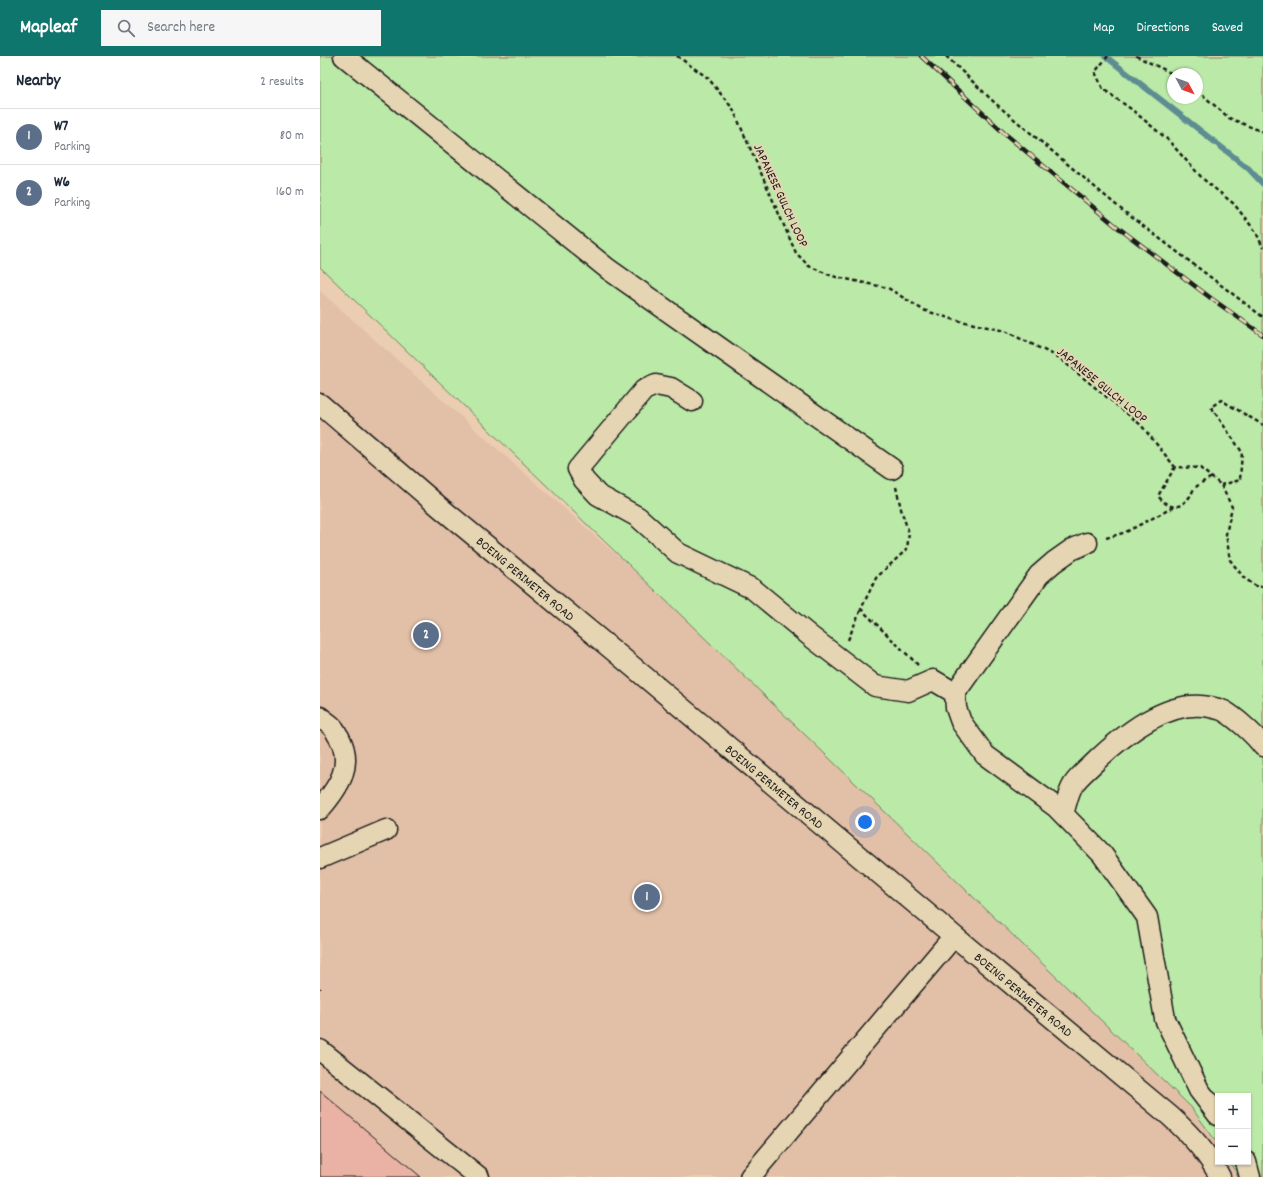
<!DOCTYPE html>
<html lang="en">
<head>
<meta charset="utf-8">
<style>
  body { margin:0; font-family:Dekko,sans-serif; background:#f6f6f7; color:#1f2937 }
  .controls { position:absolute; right:12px; bottom:12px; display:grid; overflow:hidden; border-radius:0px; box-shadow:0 1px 3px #0004 }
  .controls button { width:36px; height:36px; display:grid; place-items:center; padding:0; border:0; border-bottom:1px solid #e0e1e3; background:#fff; color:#1f2937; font:20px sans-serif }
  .compass { position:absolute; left:847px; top:12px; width:36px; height:36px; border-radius:50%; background:#fff; box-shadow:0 1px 3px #0004; rotate:131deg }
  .you { position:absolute; left:545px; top:766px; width:14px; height:14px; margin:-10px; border:3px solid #fff; border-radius:50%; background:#1a73e8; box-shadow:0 0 0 6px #1a73e833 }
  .badge { display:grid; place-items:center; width:26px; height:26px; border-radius:50%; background:#0f766e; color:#fff; font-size:13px; font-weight:700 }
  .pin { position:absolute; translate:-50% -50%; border:2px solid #fff; box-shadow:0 1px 4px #0006 }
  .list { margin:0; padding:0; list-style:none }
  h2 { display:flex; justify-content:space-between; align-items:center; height:52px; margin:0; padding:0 16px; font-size:17px }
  h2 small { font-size:13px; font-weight:400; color:#747a83 }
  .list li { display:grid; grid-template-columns:26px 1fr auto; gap:12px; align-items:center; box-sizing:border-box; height:56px; padding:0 16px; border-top:1px solid #e0e1e3 }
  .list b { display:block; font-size:15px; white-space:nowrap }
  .list p { margin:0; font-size:13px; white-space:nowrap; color:#747a83 }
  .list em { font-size:13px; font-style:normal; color:#747a83 }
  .icon { flex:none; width:22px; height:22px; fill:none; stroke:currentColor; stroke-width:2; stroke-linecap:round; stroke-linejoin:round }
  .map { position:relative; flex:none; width:943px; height:1121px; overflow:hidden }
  header { display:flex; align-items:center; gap:24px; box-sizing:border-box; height:56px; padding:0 20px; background:#0f766e; color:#fff }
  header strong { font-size:19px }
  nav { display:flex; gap:22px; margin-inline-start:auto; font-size:14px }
  .search { width:280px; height:36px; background:#f6f6f7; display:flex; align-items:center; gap:10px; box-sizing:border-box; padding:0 14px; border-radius:0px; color:#747a83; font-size:15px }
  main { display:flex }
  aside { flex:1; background:#fff }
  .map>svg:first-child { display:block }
  .built { fill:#e2bfa7 }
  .green { fill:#bbe9a7; stroke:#6c8262; fill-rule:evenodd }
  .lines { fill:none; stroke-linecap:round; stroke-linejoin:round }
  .stream { stroke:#5d8d92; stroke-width:6 }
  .building { fill:#e9b2a5; stroke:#1c1c1c }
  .minor-casing { stroke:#1c1c1c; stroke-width:23 }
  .path { stroke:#1c1c1c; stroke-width:2.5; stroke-dasharray:4 3; stroke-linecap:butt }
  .minor { stroke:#e6d5b2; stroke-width:20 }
  .rail-casing { stroke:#1c1c1c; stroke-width:4.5 }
  .rail { stroke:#e6d5b2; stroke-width:3; stroke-dasharray:9; stroke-linecap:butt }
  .labels { text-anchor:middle; stroke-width:4; stroke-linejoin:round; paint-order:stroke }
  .street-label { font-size:13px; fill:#1c1c1c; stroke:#e6d5b2 }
</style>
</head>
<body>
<header>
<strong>Mapleaf</strong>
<div class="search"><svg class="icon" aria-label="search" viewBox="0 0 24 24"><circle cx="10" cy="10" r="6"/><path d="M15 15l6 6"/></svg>Search here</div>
<nav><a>Map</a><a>Directions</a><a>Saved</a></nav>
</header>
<main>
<aside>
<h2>Nearby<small>2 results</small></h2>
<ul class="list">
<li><span class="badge" style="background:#5c6f8a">1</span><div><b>W7</b><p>Parking</p></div><em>80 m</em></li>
<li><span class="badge" style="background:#5c6f8a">2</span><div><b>W6</b><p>Parking</p></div><em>160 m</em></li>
</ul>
</aside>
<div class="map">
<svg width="943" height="1121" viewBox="0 0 943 1121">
  <rect width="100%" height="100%" fill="#ebceb1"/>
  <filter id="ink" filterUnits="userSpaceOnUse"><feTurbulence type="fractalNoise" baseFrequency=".025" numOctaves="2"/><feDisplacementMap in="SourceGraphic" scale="8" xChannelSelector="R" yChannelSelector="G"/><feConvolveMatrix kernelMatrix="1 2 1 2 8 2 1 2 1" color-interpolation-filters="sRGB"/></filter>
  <g filter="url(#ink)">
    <path class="built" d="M 0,235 L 904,1040 L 898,1040 L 898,1106 L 928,1106 L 943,1121 L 0,1121 Z"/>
    <path class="green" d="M 0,0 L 943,0 L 943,1121 L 918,1121 L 910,1106 L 928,1106 L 928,1040 L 898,1040 L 898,1088 L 871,1051 L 0,211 ZM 853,18 L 877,18 L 877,42 L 853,42 Z"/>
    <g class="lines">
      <path class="stream" d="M 785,0 L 928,112 L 943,128"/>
    </g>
    <path class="building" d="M 0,1035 L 101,1121 L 0,1121 Z"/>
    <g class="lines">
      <defs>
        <path id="minor" d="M 24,0 L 288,213 L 572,413
          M 372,345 L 351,332 L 336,329 L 324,334 L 258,413 L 264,424 L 278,439 L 318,461 L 358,497 L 433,533 L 490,580 L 555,630 L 588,635 L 613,624 L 635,637
          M 0,348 L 122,453 L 300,600 L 634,880 L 850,1060 C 870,1078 888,1097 900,1121
          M 767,487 L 751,494 L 734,506 L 719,519 L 635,637 L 636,652 L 641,666 L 665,699 L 736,751 L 782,798 L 827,861 L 845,963 L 879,1034 L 898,1059
          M 0,661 C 4,665 11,668 14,673 C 16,675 17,679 19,681 C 34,709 19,731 0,753
          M 743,758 C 746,749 748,737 753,729 C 758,721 767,714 774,707 C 802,680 847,642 890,651 C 894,652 900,653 904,655 C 916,662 935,679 943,690
          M 0,802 L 66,774
          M 0,994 L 159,1121
          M 926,1106 L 930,1121
          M 430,1121 L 634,880"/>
      </defs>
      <use href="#minor" class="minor-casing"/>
      <path class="path" d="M 357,0 L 388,22 L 413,53 L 476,197 L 489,210 L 512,220 L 568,232 L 603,254 L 632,263 L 685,275 L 738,301 L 821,369 L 855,411 L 880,412 L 901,429 L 912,451 L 906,478 L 910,504 L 924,522 L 936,530 L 943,531
        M 626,0 L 675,47 L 802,154 L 943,261
        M 788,0 L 775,16 L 783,33 L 811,53 L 847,83 L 883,123 L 914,148 L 936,176 L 943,192
        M 816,0 L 853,18
        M 877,34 L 909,62 L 943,76
        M 855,411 L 838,440 C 850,454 859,455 871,439 C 872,437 873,433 876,431 C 880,427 887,424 892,421
        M 901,429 L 920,424 L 922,396 L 891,351 L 901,344 L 943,369
        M 576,431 L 582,457 L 589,477 L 587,493 L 556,522 L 541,553 L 598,609
        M 786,482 L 806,476 L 854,451
        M 528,584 L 541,553
        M 0,932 L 0,933"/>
      <use href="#minor" class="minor"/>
      <defs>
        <path id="rail" d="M 601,0 L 684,77 L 796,170 L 892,243 L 943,279"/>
      </defs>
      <use href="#rail" class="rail-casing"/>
      <use href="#rail" class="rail"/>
    </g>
  </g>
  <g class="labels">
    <g class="street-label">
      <text transform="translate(462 139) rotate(65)" y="5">JAPANESE GULCH LOOP</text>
      <text transform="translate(783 328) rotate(39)" y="5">JAPANESE GULCH LOOP</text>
      <text transform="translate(206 522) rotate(40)" y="5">BOEING PERIMETER ROAD</text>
      <text transform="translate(455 730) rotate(40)" y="5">BOEING PERIMETER ROAD</text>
      <text transform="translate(704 938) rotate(40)" y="5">BOEING PERIMETER ROAD</text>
    </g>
  </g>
</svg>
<div class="controls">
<button>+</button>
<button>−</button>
</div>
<svg class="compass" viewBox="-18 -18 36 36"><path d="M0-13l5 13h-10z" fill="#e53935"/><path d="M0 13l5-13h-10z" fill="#747a83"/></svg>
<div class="you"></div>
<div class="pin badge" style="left:327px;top:841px;background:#5c6f8a">1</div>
<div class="pin badge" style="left:106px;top:579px;background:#5c6f8a">2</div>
</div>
</main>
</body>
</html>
